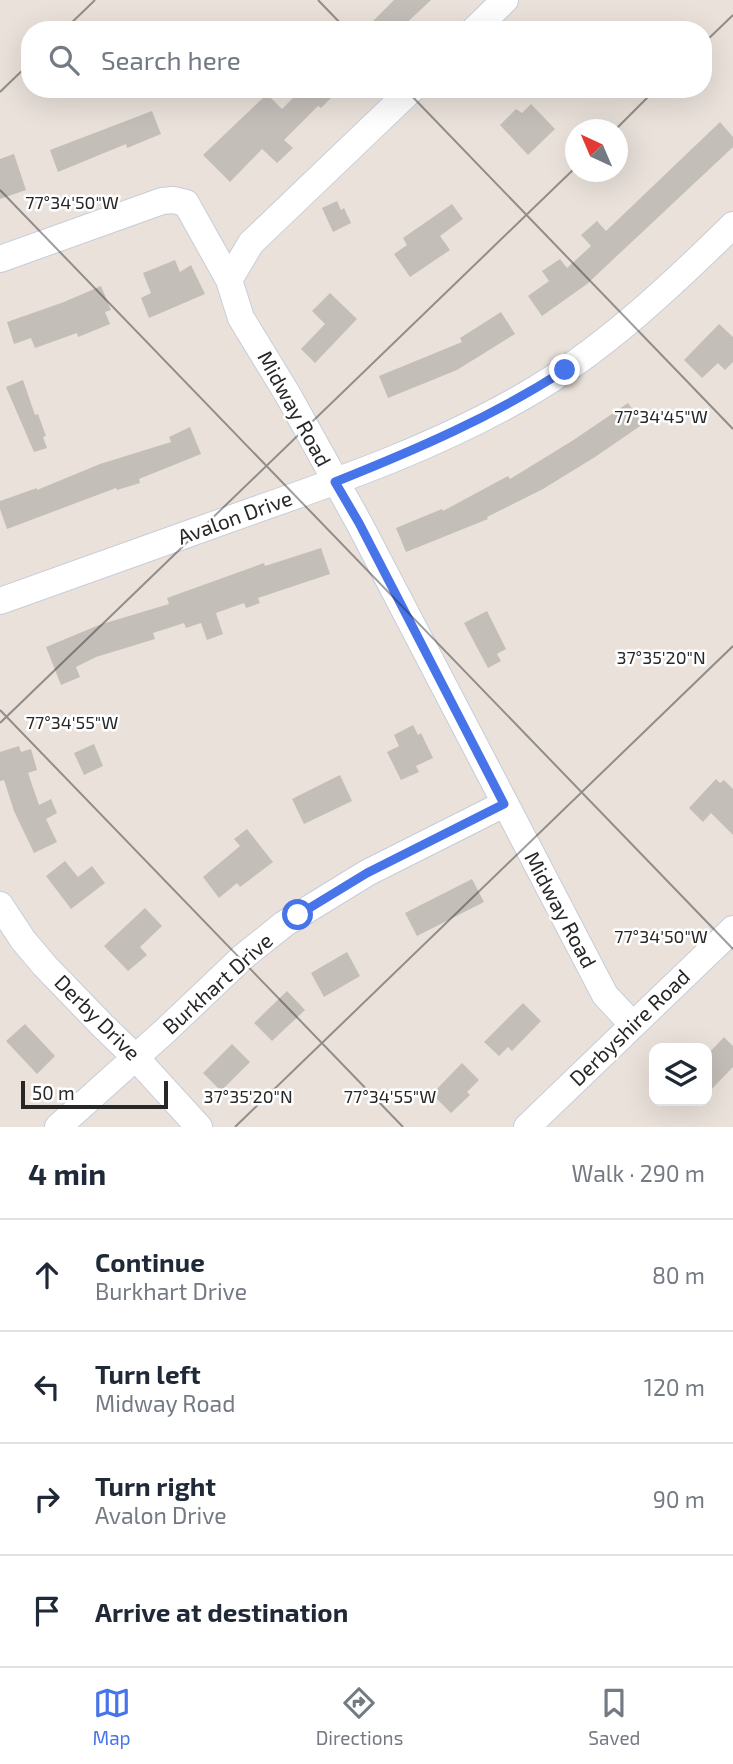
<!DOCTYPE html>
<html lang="en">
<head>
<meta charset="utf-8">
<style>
  body { margin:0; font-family:"Exo 2",sans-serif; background:#f6f6f7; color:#1f2937 }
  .controls { position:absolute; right:21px; bottom:21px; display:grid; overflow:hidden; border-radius:14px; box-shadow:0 7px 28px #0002 }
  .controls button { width:63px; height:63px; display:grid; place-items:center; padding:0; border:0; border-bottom:2px solid #e0e1e3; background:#fff; color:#1f2937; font:35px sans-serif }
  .compass { position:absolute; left:565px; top:119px; width:63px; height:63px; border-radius:50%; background:#fff; box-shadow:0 7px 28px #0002; rotate:316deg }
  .scale { position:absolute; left:21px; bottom:18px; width:147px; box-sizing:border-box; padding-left:7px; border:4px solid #272727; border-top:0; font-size:19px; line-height:24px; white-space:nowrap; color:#272727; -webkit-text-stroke:5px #fff; paint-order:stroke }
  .stop { position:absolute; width:21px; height:21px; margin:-16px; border:5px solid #4774e9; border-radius:50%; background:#fff }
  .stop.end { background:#4774e9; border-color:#fff; box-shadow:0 2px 7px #0008 }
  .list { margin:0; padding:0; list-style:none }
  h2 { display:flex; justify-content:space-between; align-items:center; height:91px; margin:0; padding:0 28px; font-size:30px }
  h2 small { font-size:23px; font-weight:400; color:#747a83 }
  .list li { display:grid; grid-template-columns:46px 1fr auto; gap:21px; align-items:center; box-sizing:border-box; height:112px; padding:0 28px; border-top:2px solid #e0e1e3 }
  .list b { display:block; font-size:26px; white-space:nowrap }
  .list p { margin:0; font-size:23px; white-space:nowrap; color:#747a83 }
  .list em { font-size:23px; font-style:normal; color:#747a83 }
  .icon { flex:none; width:38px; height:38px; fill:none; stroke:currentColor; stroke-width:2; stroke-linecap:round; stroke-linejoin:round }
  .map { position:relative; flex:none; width:733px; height:1127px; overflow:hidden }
  .search { position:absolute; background:#fff; box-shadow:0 7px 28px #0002; left:21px; right:21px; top:21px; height:77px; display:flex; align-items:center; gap:18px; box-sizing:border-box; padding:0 24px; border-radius:28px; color:#747a83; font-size:26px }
  .sheet { height:539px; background:#fff }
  nav { display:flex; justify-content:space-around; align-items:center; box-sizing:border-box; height:98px; border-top:2px solid #e0e1e3; background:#fff; font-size:19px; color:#747a83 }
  nav a { display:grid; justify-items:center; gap:4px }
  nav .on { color:#4774e9 }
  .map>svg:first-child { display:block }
  .building { fill:#c4beb9 }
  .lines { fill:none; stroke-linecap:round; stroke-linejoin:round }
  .minor-casing { stroke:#c8cdd8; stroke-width:28 }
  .minor { stroke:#fff; stroke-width:26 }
  .route { stroke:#4774e9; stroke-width:9 }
  .ticks { fill:none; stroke:#272727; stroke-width:2; stroke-opacity:0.45 }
  .labels { text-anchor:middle; stroke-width:5; stroke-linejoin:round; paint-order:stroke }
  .street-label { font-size:21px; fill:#272727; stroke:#fff }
  .ticks-label { font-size:18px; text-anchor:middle; fill:#272727; stroke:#fff; stroke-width:5; stroke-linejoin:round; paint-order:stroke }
</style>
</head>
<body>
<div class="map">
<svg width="733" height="1127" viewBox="0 0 733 1127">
  <rect width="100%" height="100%" fill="#e9e1da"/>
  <path class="building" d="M 394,0 L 431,0 L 399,30 L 364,30 Z
    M 302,89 L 340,89 L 321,108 L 318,106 L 284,140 L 293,148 L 277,163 L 262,149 L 230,182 L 203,155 L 267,94 L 282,109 Z
    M 531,104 L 555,129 L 528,155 L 500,125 L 516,109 L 522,113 Z
    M 152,111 L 161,134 L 127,148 L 126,144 L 58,172 L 50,150 Z
    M 720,122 L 733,137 L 733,147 L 587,284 L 542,316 L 528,296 L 549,281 L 542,271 L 560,259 L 567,268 L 591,246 L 581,235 L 597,221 L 606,231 Z
    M 14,154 L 26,190 L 0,199 L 0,159 Z
    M 337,201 L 341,210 L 344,208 L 351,223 L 333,232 L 322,208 Z
    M 452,204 L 463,219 L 440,236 L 450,250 L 410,277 L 394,254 L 407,245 L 403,238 Z
    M 175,260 L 180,272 L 191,265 L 205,294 L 149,318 L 141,298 L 151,293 L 143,273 Z
    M 101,286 L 111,310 L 105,312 L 110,324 L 78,337 L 77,333 L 35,348 L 31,338 L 14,344 L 7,322 L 64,302 Z
    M 330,293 L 357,319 L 315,363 L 301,349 L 325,324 L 312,311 Z
    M 501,312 L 515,334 L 457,370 L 388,398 L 379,376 L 462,342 L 460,338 Z
    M 719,324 L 733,337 L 733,362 L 725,370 L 718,363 L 702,378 L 684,360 Z
    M 23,380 L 35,415 L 38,414 L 46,436 L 43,437 L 47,448 L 34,452 L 6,387 Z
    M 628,403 L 643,424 L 595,457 L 543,489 L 487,517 L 488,519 L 406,552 L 396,528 L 442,509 L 443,511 L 508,476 L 510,479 L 572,441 Z
    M 190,427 L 201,454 L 139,479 L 140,483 L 117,490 L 116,488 L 7,529 L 0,509 L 0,501 L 37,488 L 37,490 L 100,464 L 171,442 L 169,437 Z
    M 321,548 L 330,574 L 258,598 L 260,603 L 246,608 L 244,603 L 216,613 L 223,634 L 207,640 L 201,623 L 186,628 L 184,623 L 153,633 L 155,639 L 96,657 L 76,667 L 80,677 L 61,685 L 46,647 L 99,625 L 169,604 L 167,598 L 264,563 L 265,566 Z
    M 487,611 L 506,649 L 497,654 L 501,661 L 488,668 L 464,623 Z
    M 413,725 L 418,735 L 421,733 L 433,758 L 416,766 L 419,772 L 401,780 L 387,752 L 399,746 L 394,735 Z
    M 94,744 L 103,766 L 84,775 L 74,753 Z
    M 19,746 L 21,752 L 31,749 L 37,770 L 28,773 L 39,805 L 51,799 L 57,813 L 46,819 L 57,842 L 34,853 L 14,811 L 4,780 L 0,781 L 0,752 Z
    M 340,775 L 352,801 L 304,824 L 292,799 Z
    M 716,779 L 720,783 L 724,780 L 733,789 L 733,835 L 711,813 L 703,822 L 689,808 Z
    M 247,829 L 273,862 L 240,887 L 237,883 L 219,898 L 203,877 L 240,846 L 234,839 Z
    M 65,861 L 78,877 L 92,866 L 105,883 L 71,909 L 46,876 Z
    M 472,879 L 484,902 L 417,936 L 405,913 Z
    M 145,908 L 162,926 L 140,947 L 147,955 L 128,971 L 104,946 Z
    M 347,952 L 360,976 L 324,997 L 311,973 Z
    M 287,991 L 305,1010 L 272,1041 L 254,1023 Z
    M 523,1003 L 541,1021 L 512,1051 L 508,1047 L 499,1056 L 484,1042 Z
    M 25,1024 L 55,1056 L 37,1074 L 6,1041 Z
    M 724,1037 L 733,1046 L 733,1067 L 707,1094 L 707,1055 Z
    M 232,1044 L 250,1062 L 221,1091 L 203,1073 Z
    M 462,1063 L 479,1080 L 467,1092 L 470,1095 L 451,1113 L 432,1094 Z"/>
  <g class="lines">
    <defs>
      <path id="minor" d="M 474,30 L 505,0
        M 0,259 L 162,201 L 173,200 L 186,203 L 229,280 L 241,318 L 288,395 L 359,523 L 605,995 L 633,1025
        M 229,280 L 251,243 L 412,89
        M 0,601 C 85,571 170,540 255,510 C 347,478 439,445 524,396 C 601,352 670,287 733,225
        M 0,905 L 23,940 L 45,966 L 102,1025 L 136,1058 L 199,1127
        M 58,1127 L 165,1031 L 243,957 L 284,924 L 367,873 L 504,804
        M 527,1127 L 733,929"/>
    </defs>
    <use href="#minor" class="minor-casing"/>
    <use href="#minor" class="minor"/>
  </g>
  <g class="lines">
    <path class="route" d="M 298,915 L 367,873 L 504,804 L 359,523 L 335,482 C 415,450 492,417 565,370"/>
  </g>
  <path class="ticks" d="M 318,0 L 347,30M 64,30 L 95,0M 703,44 L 733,15M 405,89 L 733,429M 0,92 L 30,63M 615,130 L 656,89M 0,190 L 733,949M 0,710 L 403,1127M 0,723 L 576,167M 235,1127 L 733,646"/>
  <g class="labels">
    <g class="street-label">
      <text transform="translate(294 409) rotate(61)" y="7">Midway Road</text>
      <text transform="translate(235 518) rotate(-20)" y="7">Avalon Drive</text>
      <text transform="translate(560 910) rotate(62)" y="7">Midway Road</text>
      <text transform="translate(218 984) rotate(-42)" y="7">Burkhart Drive</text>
      <text transform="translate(97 1018) rotate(45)" y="7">Derby Drive</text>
      <text transform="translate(630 1028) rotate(-44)" y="7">Derbyshire Road</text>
    </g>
  </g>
  <g class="ticks-label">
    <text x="72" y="209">77°34'50"W</text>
    <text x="661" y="423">77°34'45"W</text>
    <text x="661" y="664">37°35'20"N</text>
    <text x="72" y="729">77°34'55"W</text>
    <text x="661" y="943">77°34'50"W</text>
    <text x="390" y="1103">77°34'55"W</text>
    <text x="248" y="1103">37°35'20"N</text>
  </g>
</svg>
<div class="controls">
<button><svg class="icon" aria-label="layers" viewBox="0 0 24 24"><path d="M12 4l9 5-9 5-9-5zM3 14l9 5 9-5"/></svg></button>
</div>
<svg class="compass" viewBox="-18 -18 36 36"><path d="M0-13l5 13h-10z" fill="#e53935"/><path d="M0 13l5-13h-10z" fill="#747a83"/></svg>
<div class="scale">50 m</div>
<div class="stop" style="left:298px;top:915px"></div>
<div class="stop end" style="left:565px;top:370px"></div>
<div class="search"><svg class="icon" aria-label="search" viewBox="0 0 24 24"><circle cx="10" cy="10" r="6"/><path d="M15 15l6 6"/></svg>Search here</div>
</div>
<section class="sheet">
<h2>4 min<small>Walk · 290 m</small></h2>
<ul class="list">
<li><svg class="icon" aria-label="ahead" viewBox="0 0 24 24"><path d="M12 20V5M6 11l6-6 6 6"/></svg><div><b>Continue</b><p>Burkhart Drive</p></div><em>80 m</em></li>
<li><svg class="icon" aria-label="left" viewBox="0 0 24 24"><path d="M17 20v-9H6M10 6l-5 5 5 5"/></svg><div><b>Turn left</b><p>Midway Road</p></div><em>120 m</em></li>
<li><svg class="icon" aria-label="right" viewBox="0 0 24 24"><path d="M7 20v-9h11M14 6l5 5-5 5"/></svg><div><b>Turn right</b><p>Avalon Drive</p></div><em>90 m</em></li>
<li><svg class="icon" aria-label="arrive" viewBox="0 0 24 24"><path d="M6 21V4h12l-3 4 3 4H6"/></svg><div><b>Arrive at destination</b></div></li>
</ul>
</section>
<nav>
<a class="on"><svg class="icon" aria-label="map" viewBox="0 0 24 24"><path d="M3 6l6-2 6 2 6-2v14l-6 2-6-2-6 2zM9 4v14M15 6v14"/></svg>Map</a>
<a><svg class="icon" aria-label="directions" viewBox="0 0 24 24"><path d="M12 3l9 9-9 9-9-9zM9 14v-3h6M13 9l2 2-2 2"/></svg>Directions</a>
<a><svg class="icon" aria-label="saved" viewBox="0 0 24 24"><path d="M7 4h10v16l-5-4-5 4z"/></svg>Saved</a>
</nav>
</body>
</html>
